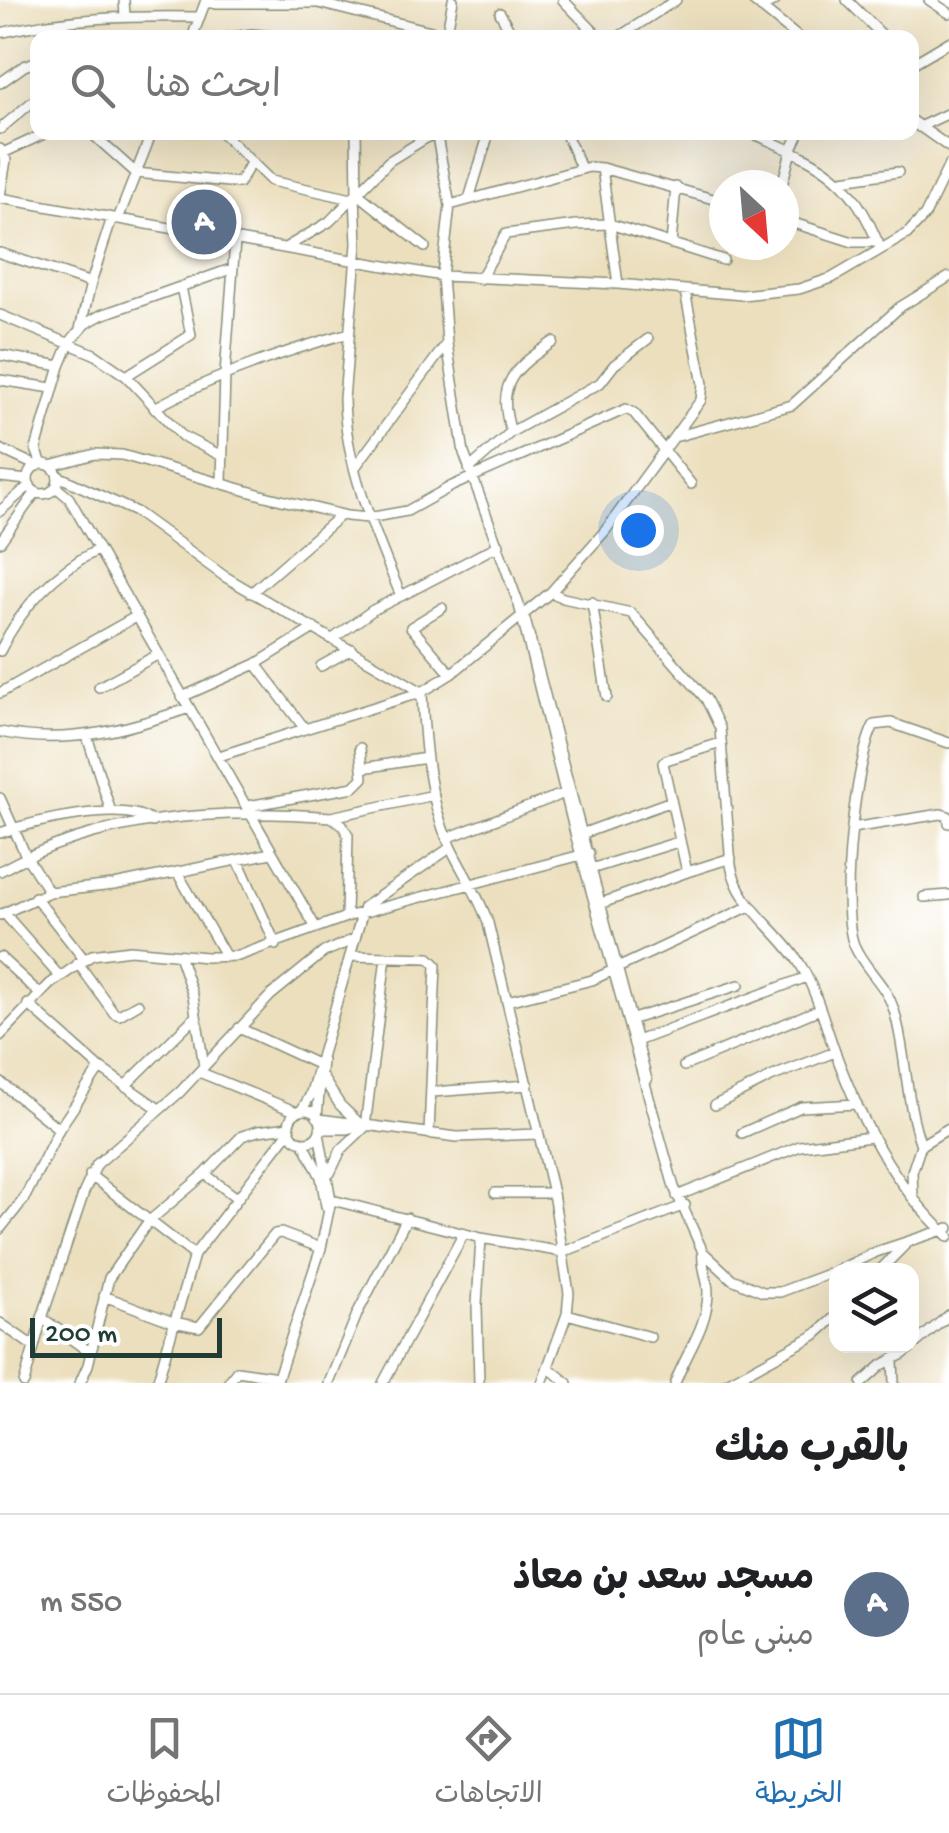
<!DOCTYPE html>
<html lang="ar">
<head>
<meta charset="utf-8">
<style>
  body { margin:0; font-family:"Gochi Hand","Playpen Sans Arabic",sans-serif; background:#f2f2f2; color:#202124; direction:rtl }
  .controls { position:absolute; right:30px; bottom:30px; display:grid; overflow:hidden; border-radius:20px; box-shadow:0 10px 40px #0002 }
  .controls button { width:90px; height:90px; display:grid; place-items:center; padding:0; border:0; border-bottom:2px solid #e0e0e0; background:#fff; color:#202124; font:50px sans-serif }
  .compass { position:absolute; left:709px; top:170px; width:90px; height:90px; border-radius:50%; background:#fff; box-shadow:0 10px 40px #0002; rotate:154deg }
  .scale { position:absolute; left:30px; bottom:25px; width:192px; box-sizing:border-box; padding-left:10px; border:5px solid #1f3d34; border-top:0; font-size:28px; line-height:35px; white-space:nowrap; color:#1f3d34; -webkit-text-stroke:8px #fff; paint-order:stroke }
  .you { position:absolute; left:638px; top:530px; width:35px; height:35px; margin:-25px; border:8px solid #fff; border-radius:50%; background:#1a73e8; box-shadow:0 0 0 15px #1a73e833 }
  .badge { display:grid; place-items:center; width:65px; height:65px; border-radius:50%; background:#1f6fb2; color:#fff; font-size:32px; font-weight:700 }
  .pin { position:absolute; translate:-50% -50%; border:5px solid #fff; box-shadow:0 2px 10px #0006 }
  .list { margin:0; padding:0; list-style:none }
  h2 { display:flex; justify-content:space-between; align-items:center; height:130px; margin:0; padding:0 40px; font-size:42px }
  h2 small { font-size:32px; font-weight:400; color:#757577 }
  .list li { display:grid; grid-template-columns:65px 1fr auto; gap:30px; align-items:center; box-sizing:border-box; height:180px; padding:0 40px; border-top:2px solid #e0e0e0 }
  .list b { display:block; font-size:38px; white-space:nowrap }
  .list p { margin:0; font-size:32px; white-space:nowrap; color:#757577 }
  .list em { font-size:32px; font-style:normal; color:#757577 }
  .icon { flex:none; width:55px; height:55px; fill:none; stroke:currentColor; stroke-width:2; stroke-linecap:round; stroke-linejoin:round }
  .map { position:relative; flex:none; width:949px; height:1383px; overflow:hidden; direction:ltr }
  .search { position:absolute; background:#fff; box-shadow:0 10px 40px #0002; left:30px; right:30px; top:30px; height:110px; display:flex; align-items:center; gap:25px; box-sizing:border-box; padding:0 35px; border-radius:20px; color:#757577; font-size:38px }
  .sheet { height:310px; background:#fff }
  nav { display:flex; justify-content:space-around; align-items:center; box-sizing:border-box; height:140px; border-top:2px solid #e0e0e0; background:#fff; font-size:28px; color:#757577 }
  nav a { display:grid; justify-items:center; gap:5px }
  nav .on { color:#1f6fb2 }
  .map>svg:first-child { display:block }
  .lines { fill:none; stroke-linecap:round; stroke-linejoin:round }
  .minor-casing { stroke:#868e79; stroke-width:12 }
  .minor { stroke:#fff; stroke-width:9 }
</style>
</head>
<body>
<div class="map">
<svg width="949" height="1383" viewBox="0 0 949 1383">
  <rect width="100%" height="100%" fill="#fff"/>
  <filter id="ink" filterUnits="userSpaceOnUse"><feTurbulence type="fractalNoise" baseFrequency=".01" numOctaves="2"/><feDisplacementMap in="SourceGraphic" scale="20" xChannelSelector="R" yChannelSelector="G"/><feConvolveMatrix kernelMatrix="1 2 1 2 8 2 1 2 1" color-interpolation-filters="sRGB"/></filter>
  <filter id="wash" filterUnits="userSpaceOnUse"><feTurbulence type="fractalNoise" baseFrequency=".0048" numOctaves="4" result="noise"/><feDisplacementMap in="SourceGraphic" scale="40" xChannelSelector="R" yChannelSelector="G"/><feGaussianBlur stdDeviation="2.25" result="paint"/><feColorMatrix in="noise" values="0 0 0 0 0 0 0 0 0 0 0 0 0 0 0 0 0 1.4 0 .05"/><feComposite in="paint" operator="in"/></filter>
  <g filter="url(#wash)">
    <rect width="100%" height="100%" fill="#ecdfbe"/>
  </g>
  <g filter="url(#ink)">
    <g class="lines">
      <defs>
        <path id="minor" d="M 124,0 L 125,16
          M 563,0 L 600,38
          M 752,0 L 799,38
          M 847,0 L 885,38
          M 929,0 L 949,13
          M 205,3 L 318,3 L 447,35
          M 761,8 L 776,0
          M 500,13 L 514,38
          M 0,33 C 66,17 132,16 199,17
          M 446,37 L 453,0
          M 192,38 L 206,0
          M 225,38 L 252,34 L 293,38
          M 617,38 L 676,0
          M 912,64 L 949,42
          M 0,83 L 24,66 L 38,61
          M 912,121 L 949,147
          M 919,127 L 949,113
          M 0,129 L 38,97
          M 90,132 L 136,173 L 239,183 L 251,163
          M 221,132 L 271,181 L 352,199
          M 356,132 L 357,193 L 425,247
          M 565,132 L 581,168
          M 750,132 C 820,164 850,172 880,248
          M 0,149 L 6,160 L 0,196
          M 3,153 L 48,132
          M 602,168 L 618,284
          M 842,180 L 898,172
          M 782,185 L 791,151 L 800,132
          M 0,198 L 442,276 L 618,284 L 742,295 L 799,289 L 832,278 L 907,234 L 925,215 L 949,165
          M 469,199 L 488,136
          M 450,205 L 589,167 L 602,168 L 724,202
          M 118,219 L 152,132
          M 784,220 L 853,242 L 878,242
          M 671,244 L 676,187
          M 285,248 L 329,222 L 389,161 L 436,132 L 450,205 L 442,276 L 447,343 L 464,453 L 519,605 L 576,837 L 674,1187 L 703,1252 L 732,1279 L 763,1292 L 780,1292 L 836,1271
          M 0,253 L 91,283 L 112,218
          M 480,279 L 506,234 L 576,225 L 610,224 L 723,260
          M 0,315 L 94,354 L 126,376 L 182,436 L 222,456
          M 80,329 L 91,283
          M 0,355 L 60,366
          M 126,376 L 191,335 L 181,287
          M 0,380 L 52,388
          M 154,408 C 216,375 281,352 349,333
          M 511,432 C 495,382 515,368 553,342
          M 678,436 L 792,405 L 900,307 L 949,277
          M 0,449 L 37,466
          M 42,464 L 36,449 L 60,366 L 70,342 L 85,324 L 101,315 L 231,269
          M28 479a15 15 0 1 1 30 0a15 15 0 1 1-30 0Z
          M 51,466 L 95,454 L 122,455 L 265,496 L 347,516 L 368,518 L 407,511 L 452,486 L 626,409 L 634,413 L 691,484
          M 356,466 L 447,343
          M 469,469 L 511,432 L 600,383 L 614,365 L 648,339
          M 58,476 L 136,512 L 224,576 L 422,692
          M 0,477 L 28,480
          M 222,481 L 225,374 L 235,241
          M 56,487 L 69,498 L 316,928
          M 0,511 L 30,485
          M 0,542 L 36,492
          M 551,592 L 563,598 L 631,613 L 706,699 L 720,728 L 731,865 C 738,907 779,929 800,964 C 816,990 824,1021 834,1049 C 860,1120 893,1185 949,1237
          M 251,593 L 341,515
          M 401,596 L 499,545
          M 592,602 L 607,697
          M 442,608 L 411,627 L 451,674
          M 523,612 L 647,1080
          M 334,638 L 373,610 L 401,596 C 376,536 345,465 344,399 L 357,244 L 355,195
          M 0,651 C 22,606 53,573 97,550
          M 256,664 L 305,729
          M 321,666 L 352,649
          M 99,687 L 157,655
          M 422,692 C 424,743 428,798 450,846 C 462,872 479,895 488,923 L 553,1193 L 569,1293 L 567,1314 L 542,1383
          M 0,693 L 137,616
          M 182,697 L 256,664 L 314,628
          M 0,732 C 67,746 126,730 189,708
          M 87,736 L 111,812
          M 219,756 L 422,692 L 451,674 L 551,592 L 605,531 L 701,400 L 703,384 L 685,291
          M 363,768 L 426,758
          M 0,798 L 26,856 L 49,892
          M 248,806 L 354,787 L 363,778 L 360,748
          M 331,817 L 434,795
          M 852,828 L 941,814 L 948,816 L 949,823
          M 0,833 C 32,822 126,799 152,822
          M 584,833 L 669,802
          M 447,838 L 565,793
          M 238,860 L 276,945
          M 594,868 L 678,842
          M 0,871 C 99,815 219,808 331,817 L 342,824 L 348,835 L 346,917
          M 177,872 L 226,957
          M 687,872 L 731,858
          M 35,897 L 84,959
          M 924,897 L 949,895
          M 602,903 L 687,872 L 663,763 L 666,760 L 721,743
          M 4,913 L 60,977
          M 0,915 L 49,892 L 114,885 L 271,853
          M 179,955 L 193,996 L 204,1066
          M 351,956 L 429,958 L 436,965 L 429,1134
          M 0,957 L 40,994
          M 78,963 L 114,1013 L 119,1015 L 138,1004
          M 507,1001 L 592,980 L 750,906
          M 28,1004 L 100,1068 L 159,1109
          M 633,1019 L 739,985
          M 239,1028 L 317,1064
          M 0,1036 L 50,984 L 92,955 L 130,950 L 206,957 L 238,956 L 346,917 L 589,853
          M 637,1041 L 807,977
          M 684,1066 L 820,1009
          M 199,1072 L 297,1112
          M 322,1077 L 340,1105 L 358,1122
          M 0,1082 L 59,1129
          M 125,1086 L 196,1016
          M 432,1092 L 528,1085
          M 715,1105 L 773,1076 L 835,1052
          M289 1126a16 16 0 1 1 32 0a16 16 0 1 1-32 0Z
          M 301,1111 L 310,1096 L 364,907 L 450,848
          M 317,1117 L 322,1060
          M 319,1119 L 457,1137 L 539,1134
          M 320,1129 L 347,1129 L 357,1126
          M 742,1133 L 801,1107 L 857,1104
          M 303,1142 L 321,1177 L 326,1206
          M 921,1145 C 905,1101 907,1054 894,1010 C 886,984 864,969 854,945 C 839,907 855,761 874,725 L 891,723 L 949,743
          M 330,1173 L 341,1150 L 365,1127 L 386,957
          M 205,1174 L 237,1198
          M 90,1175 L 194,1255
          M 495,1193 L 553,1193
          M 677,1196 L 800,1146 L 871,1137
          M 913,1197 L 912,1172 L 921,1145 L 949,1128
          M 328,1199 L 481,1238
          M 0,1229 L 24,1199 L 59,1129 L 100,1068
          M 838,1270 L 876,1252 L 949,1228
          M 880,1270 L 906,1244
          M 104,1296 L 173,1322 L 199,1327 L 275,1234 L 281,1233 L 321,1248
          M 567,1314 L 650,1337
          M 42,1318 L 91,1353
          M 0,1323 L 33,1346
          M 893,1360 L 894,1383
          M 548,1367 L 567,1383
          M 24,1383 L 42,1318 L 84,1192 L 97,1164 L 180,1092 L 271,995 L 324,952 L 355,939
          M 80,1383 L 88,1365 L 109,1278 L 148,1222 L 205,1174 L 242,1136 L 258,1131 L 289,1127
          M 157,1383 L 194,1255 L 290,1130
          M 228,1383 L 237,1371 L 278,1377
          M 276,1383 L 321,1248 L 331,1200 L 319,1133
          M 329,1383 L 358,1312 L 407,1218
          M 383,1383 L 463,1235
          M 479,1383 L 477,1305 L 481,1238 L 563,1252 L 685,1205
          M 675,1383 C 686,1353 708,1326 708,1292 C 708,1278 701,1267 703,1252
          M 727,1383 L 815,1335 L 836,1316
          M 862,1383 L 882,1365 L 903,1354 L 949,1315"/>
      </defs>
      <use href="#minor" class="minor-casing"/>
      <use href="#minor" class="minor"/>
    </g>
  </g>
</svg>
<div class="controls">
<button><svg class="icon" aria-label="layers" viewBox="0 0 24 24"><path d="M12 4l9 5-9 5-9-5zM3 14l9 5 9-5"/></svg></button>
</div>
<svg class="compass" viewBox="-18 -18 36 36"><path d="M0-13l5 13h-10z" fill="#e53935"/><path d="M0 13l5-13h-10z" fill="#757577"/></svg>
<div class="scale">200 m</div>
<div class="you"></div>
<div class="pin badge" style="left:204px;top:222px;background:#5c6f8a">A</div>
<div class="search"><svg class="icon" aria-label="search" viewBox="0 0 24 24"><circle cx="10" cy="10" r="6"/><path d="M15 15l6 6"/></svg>ابحث هنا</div>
</div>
<section class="sheet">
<h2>بالقرب منك<small></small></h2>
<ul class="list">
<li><span class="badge" style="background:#5c6f8a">A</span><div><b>مسجد سعد بن معاذ</b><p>مبنى عام</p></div><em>550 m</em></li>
</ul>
</section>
<nav>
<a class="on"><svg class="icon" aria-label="map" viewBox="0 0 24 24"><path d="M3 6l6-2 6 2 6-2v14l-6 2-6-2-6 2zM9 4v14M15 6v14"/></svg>الخريطة</a>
<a><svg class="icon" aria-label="directions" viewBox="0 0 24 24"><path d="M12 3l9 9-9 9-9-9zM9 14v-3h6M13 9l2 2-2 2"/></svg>الاتجاهات</a>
<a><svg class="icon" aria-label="saved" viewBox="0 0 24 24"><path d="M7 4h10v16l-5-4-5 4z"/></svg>المحفوظات</a>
</nav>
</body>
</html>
